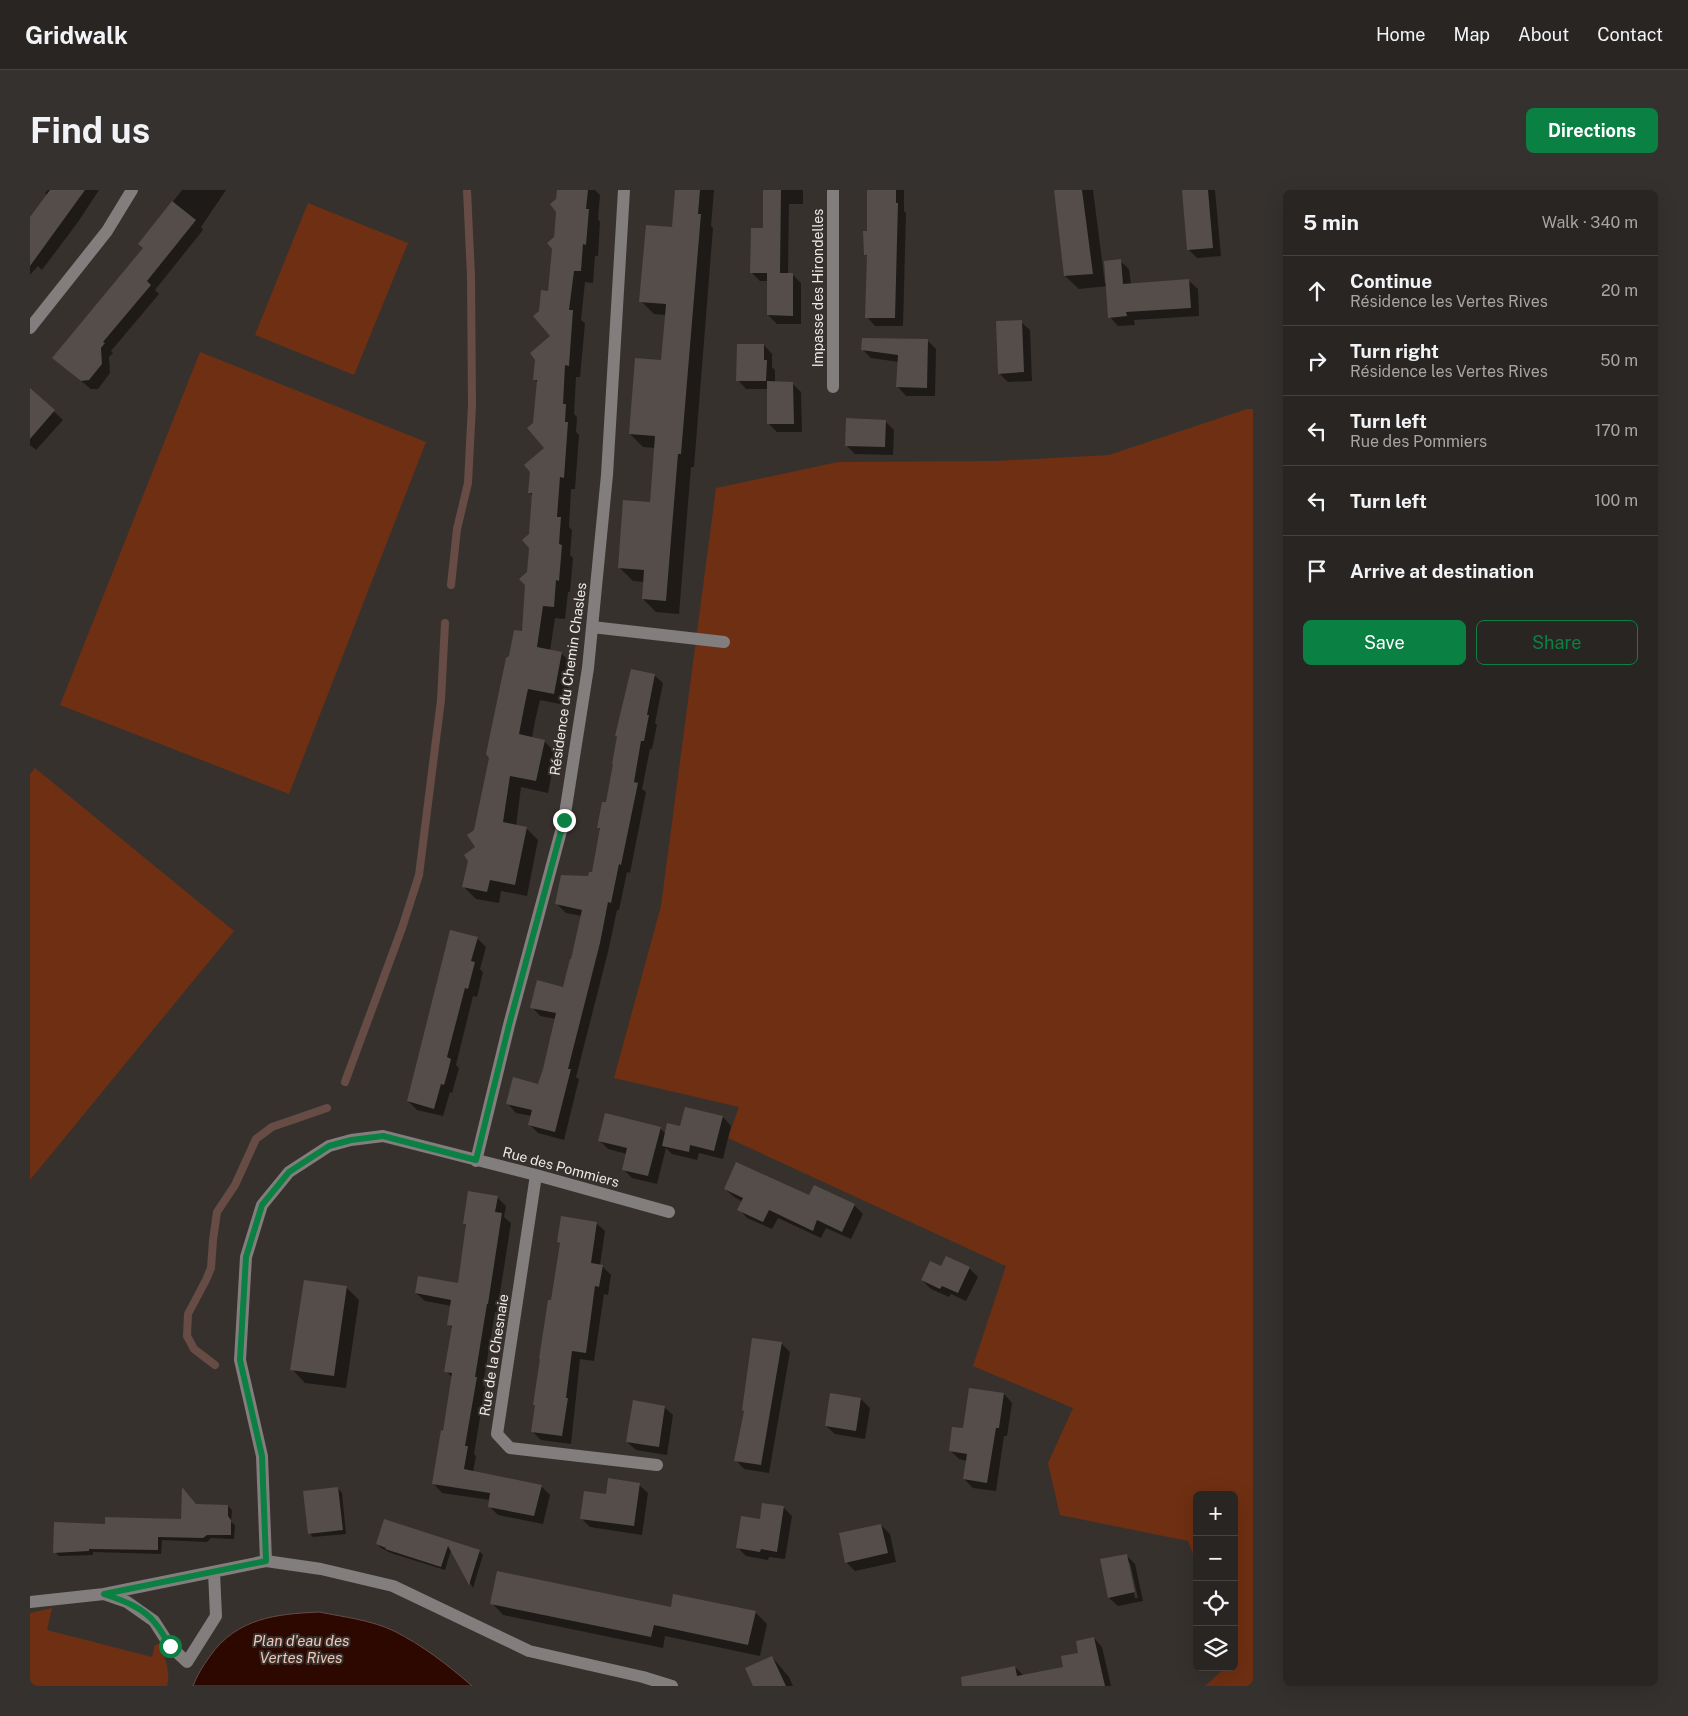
<!DOCTYPE html>
<html lang="en">
<head>
<meta charset="utf-8">
<style>
  body { margin:0; font-family:"Public Sans",sans-serif; background:#35312f; color:#f1f3f6 }
  .controls { position:absolute; right:15px; bottom:15px; display:grid; overflow:hidden; border-radius:8px; box-shadow:0 5px 20px #0002 }
  .controls button { width:45px; height:45px; display:grid; place-items:center; padding:0; border:0; border-bottom:1px solid #454240; background:#292522; color:#f1f3f6; font:25px sans-serif }
  .stop { position:absolute; width:15px; height:15px; margin:-11px; border:4px solid #0b8043; border-radius:50%; background:#fff }
  .stop.end { background:#0b8043; border-color:#fff; box-shadow:0 1px 5px #0008 }
  .list { margin:0; padding:0; list-style:none }
  h2 { display:flex; justify-content:space-between; align-items:center; height:65px; margin:0; padding:0 20px; font-size:21px }
  h2 small { font-size:16px; font-weight:400; color:#a5a5a5 }
  .list li { display:grid; grid-template-columns:32px 1fr auto; gap:15px; align-items:center; box-sizing:border-box; height:70px; padding:0 20px; border-top:1px solid #454240 }
  .list b { display:block; font-size:19px; white-space:nowrap }
  .list p { margin:0; font-size:16px; white-space:nowrap; color:#a5a5a5 }
  .list em { font-size:16px; font-style:normal; color:#a5a5a5 }
  .actions { display:flex; gap:10px; padding:15px 20px }
  .actions a { flex:1; padding:11px 0; border:1px solid #0b8043; border-radius:8px; text-align:center; font-size:18px; color:#0b8043 }
  .actions .main { background:#0b8043; color:#fff }
  .icon { flex:none; width:28px; height:28px; fill:none; stroke:currentColor; stroke-width:2; stroke-linecap:round; stroke-linejoin:round }
  .map { position:relative; flex:none; width:1223px; height:1496px; overflow:hidden; border-radius:8px }
  header { display:flex; align-items:center; gap:30px; box-sizing:border-box; height:70px; padding:0 25px; background:#292522; border-bottom:1px solid #454240 }
  header strong { font-size:24px }
  nav { display:flex; gap:28px; margin-inline-start:auto; font-size:18px }
  .intro { display:flex; align-items:center; justify-content:space-between; box-sizing:border-box; height:120px; padding:0 30px }
  h1 { margin:0; font-size:35px }
  .button { padding:12px 22px; border-radius:8px; background:#0b8043; color:#fff; font-size:18px; font-weight:700 }
  main { display:flex; gap:30px; padding:0 30px }
  aside { flex:1; background:#292522; border-radius:8px; box-shadow:0 5px 20px #0002 }
  .map>svg:first-child { display:block }
  .green { fill:#6f2f12 }
  .water { fill:#2c0800; stroke:#664c45 }
  .shadow { fill:#0007; fill-rule:evenodd }
  .lines { fill:none; stroke-linecap:round; stroke-linejoin:round }
  .stream { stroke:#664c45; stroke-width:8 }
  .building { fill:#544d4a }
  .minor { stroke:#827e7d; stroke-width:12 }
  .route { stroke:#0b8043; stroke-width:6 }
  .labels { text-anchor:middle; stroke-width:4; stroke-linejoin:round; paint-order:stroke }
  .street-label { font-size:14px; fill:#ede9e7; stroke:#37312e }
  .water-label { font-size:15px; font-style:italic; fill:#f1c6b5; stroke:#37312e }
</style>
</head>
<body>
<header>
<strong>Gridwalk</strong>
<nav><a>Home</a><a>Map</a><a>About</a><a>Contact</a></nav>
</header>
<div class="intro"><h1>Find us</h1><a class="button">Directions</a></div>
<main>
<div class="map">
<svg width="1223" height="1496" viewBox="0 0 1223 1496">
  <rect width="100%" height="100%" fill="#37312e"/>
  <path class="green" d="M 278,13 L 378,53 L 324,185 L 225,145 Z
    M 170,162 L 396,252 L 259,604 L 30,515 Z
    M 1217,219 L 1223,219 L 1223,1496 L 1175,1496 L 1196,1477 L 1204,1477 L 1204,1305 L 1167,1305 L 1167,1375 L 1158,1351 L 1030,1325 L 1018,1273 L 1043,1218 L 943,1176 L 976,1076 L 698,948 L 709,917 L 584,888 L 631,716 L 686,298 L 808,272 L 965,271 L 1079,265 Z
    M 5,578 L 204,741 L 0,990 L 0,584 Z
    M 22,1418 L 17,1440 L 122,1467 L 125,1455 L 129,1454 C 135,1467 141,1483 137,1496 L 0,1496 L 0,1423 Z"/>
  <path class="water" d="M 289,1422 C 314,1427 341,1430 364,1441 C 392,1455 418,1475 442,1496 L 163,1496 C 167,1485 173,1476 180,1466 C 207,1428 246,1424 289,1422 Z"/>
  <path class="shadow" d="M 18,0 L 69,0 L 48,32 L 12,80 L 8,76 L 0,85 L 0,30 L 18,6 L 15,3 Z
    M 152,0 L 196,0 L 171,37 L 173,40 L 125,100 L 129,104 L 81,161 L 83,163 L 79,167 L 80,183 L 68,199 L 61,199 L 23,168 L 114,58 L 110,54 Z
    M 528,0 L 565,0 L 570,5 L 568,29 L 570,32 L 568,66 L 565,66 L 563,93 L 555,92 L 551,130 L 555,133 L 550,187 L 546,187 L 544,224 L 547,227 L 546,242 L 549,245 L 545,299 L 541,299 L 539,337 L 542,340 L 540,365 L 543,368 L 540,402 L 538,402 L 535,429 L 525,428 L 520,461 L 531,463 L 543,475 L 535,515 L 510,510 L 505,531 L 502,548 L 514,551 L 526,563 L 518,603 L 491,597 L 486,636 L 496,638 L 508,650 L 497,706 L 471,701 L 469,713 L 446,709 L 434,697 L 447,657 L 445,641 L 480,466 L 493,443 L 503,306 L 499,302 L 516,258 L 505,233 L 508,193 L 505,190 L 521,146 L 510,121 L 520,102 Z
    M 646,0 L 684,0 L 681,36 L 683,38 L 664,277 L 661,277 L 649,424 L 626,422 L 613,409 L 614,392 L 603,391 L 589,377 L 621,314 L 626,258 L 613,257 L 600,244 L 632,171 L 636,125 L 624,124 L 611,111 L 643,39 Z
    M 734,0 L 773,0 L 773,14 L 759,14 L 758,84 L 762,84 L 771,93 L 771,134 L 747,134 L 738,125 L 738,91 L 730,91 L 721,82 L 734,40 Z
    M 838,0 L 874,0 L 874,21 L 876,23 L 873,136 L 845,136 L 837,127 L 838,67 L 835,64 L 838,42 Z
    M 1025,0 L 1063,0 L 1075,94 L 1077,93 L 1090,71 L 1099,79 L 1101,94 L 1159,91 L 1168,99 L 1169,126 L 1104,130 L 1105,135 L 1088,136 L 1080,127 L 1078,96 L 1049,99 L 1035,86 Z
    M 1153,0 L 1185,0 L 1191,66 L 1167,68 L 1158,59 Z
    M 991,132 L 1000,140 L 1002,191 L 978,192 L 969,183 Z
    M 897,150 L 906,159 L 905,206 L 876,206 L 868,197 L 869,172 L 841,168 L 833,160 Z
    M 734,155 L 742,164 L 742,177 L 745,180 L 745,192 L 762,193 L 771,202 L 772,242 L 747,242 L 738,233 L 738,199 L 716,199 L 708,190 Z
    M 2,201 L 33,230 L 6,260 L 0,255 L 0,203 Z
    M 855,231 L 864,240 L 863,265 L 825,264 L 817,256 Z
    M 624,485 L 633,493 L 625,533 L 627,535 L 622,559 L 620,559 L 612,599 L 616,602 L 600,683 L 597,682 L 589,720 L 587,720 L 578,762 L 546,887 L 549,889 L 534,950 L 508,943 L 500,935 L 502,926 L 486,923 L 478,914 L 509,896 L 526,829 L 510,826 L 502,817 L 534,799 L 552,726 L 536,723 L 527,714 L 563,683 L 571,640 L 568,637 Z
    M 447,748 L 456,757 L 450,779 L 453,782 L 447,807 L 443,806 L 426,875 L 429,878 L 422,903 L 420,902 L 413,926 L 387,920 L 378,911 Z
    M 693,927 L 701,936 L 693,969 L 669,963 L 667,970 L 642,964 L 636,958 L 627,994 L 602,988 L 593,979 L 597,964 L 578,959 L 569,950 L 630,938 L 636,944 L 651,938 Z
    M 695,999 L 780,1007 L 824,1015 L 833,1024 L 821,1049 L 796,1038 L 791,1048 L 748,1028 L 742,1039 L 717,1028 L 709,1019 L 713,1012 L 704,1007 Z
    M 467,1007 L 476,1016 L 474,1027 L 481,1033 L 467,1122 L 465,1122 L 453,1195 L 455,1197 L 444,1264 L 446,1266 L 443,1282 L 511,1296 L 520,1305 L 513,1334 L 468,1325 L 459,1316 L 460,1310 L 412,1303 L 404,1294 L 415,1242 L 423,1188 L 416,1181 L 423,1139 L 419,1135 L 422,1116 L 395,1111 L 386,1103 L 429,1094 L 437,1036 L 434,1033 Z
    M 566,1033 L 575,1041 L 570,1075 L 572,1076 L 581,1085 L 578,1105 L 574,1104 L 564,1171 L 550,1169 L 541,1254 L 511,1250 L 502,1241 L 506,1216 L 504,1215 L 522,1112 L 531,1054 L 528,1052 Z
    M 912,1078 L 939,1078 L 948,1087 L 936,1111 L 921,1104 L 919,1107 L 901,1099 L 892,1090 Z
    M 316,1097 L 329,1110 L 316,1198 L 275,1193 L 262,1179 Z
    M 751,1153 L 760,1162 L 739,1283 L 714,1279 L 706,1270 Z
    M 974,1204 L 982,1213 L 977,1246 L 974,1246 L 966,1301 L 943,1298 L 934,1289 L 937,1271 L 929,1269 L 920,1260 L 934,1240 Z
    M 831,1209 L 840,1218 L 835,1249 L 805,1244 L 796,1236 Z
    M 634,1217 L 643,1225 L 637,1265 L 606,1260 L 597,1252 Z
    M 609,1295 L 618,1303 L 612,1345 L 560,1337 L 551,1328 L 577,1305 Z
    M 308,1299 L 312,1303 L 316,1344 L 283,1347 L 279,1343 Z
    M 166,1315 L 198,1316 L 202,1320 L 201,1332 L 205,1335 L 204,1349 L 181,1348 L 177,1352 L 132,1350 L 131,1364 L 63,1362 L 63,1365 L 29,1366 L 25,1362 L 76,1335 L 152,1331 Z
    M 753,1317 L 762,1326 L 755,1369 L 739,1367 L 738,1370 L 716,1366 L 708,1358 L 731,1331 Z
    M 354,1330 L 449,1361 L 453,1365 L 443,1398 L 421,1360 L 415,1380 L 361,1363 L 351,1358 L 347,1354 Z
    M 851,1335 L 860,1344 L 866,1372 L 825,1381 L 816,1372 Z
    M 1096,1365 L 1105,1374 L 1113,1411 L 1088,1416 L 1079,1408 ZM 1098,1373 L 1100,1373 L 1108,1408 L 1105,1408 Z
    M 462,1413 L 725,1422 L 737,1434 L 730,1466 L 635,1446 L 633,1458 L 473,1425 Z
    M 1064,1448 L 1072,1457 L 1081,1496 L 946,1496 L 985,1477 L 994,1486 L 1034,1478 Z
    M 742,1467 L 759,1487 L 763,1496 L 724,1496 Z"/>
  <g class="lines">
    <path class="stream" d="M 421,395 L 427,339 L 438,293 L 442,215 L 441,86 L 437,0
      M 315,892 L 372,738 L 389,685 L 411,510 L 415,433
      M 185,1175 L 164,1159 L 157,1146 L 158,1124 L 176,1090 L 181,1078 L 183,1050 L 187,1022 L 205,995 L 226,949 L 242,937 L 297,918"/>
  </g>
  <path class="building" d="M 20,0 L 55,0 L 0,76 L 0,27 Z
    M 527,0 L 558,0 L 556,19 L 559,19 L 556,55 L 553,54 L 551,81 L 544,81 L 539,120 L 543,120 L 539,176 L 535,175 L 533,214 L 536,214 L 535,232 L 538,232 L 534,288 L 530,287 L 527,327 L 531,327 L 529,354 L 532,355 L 529,391 L 526,390 L 524,417 L 513,416 L 507,457 L 532,462 L 524,504 L 498,499 L 494,518 L 489,544 L 515,550 L 506,591 L 480,586 L 473,632 L 497,637 L 485,695 L 460,690 L 457,702 L 432,697 L 438,671 L 434,665 L 445,657 L 437,645 L 444,640 L 459,568 L 456,564 L 476,468 L 479,466 L 484,440 L 492,441 L 495,395 L 489,389 L 497,382 L 499,358 L 492,350 L 499,344 L 502,303 L 498,303 L 500,282 L 494,275 L 514,258 L 497,238 L 503,233 L 507,190 L 503,190 L 505,170 L 500,163 L 520,146 L 503,126 L 509,121 L 511,100 L 518,101 L 522,59 L 517,53 L 524,47 L 526,22 L 520,14 L 526,9 Z
    M 645,0 L 670,0 L 668,24 L 671,24 L 651,264 L 648,264 L 636,411 L 612,409 L 614,380 L 588,378 L 593,310 L 620,312 L 625,246 L 599,244 L 605,168 L 631,170 L 635,126 L 636,114 L 609,112 L 616,35 L 642,37 Z
    M 733,0 L 751,0 L 750,83 L 720,83 L 721,38 L 733,38 Z
    M 837,0 L 866,0 L 866,13 L 868,13 L 865,128 L 835,128 L 837,65 L 834,65 L 833,41 L 837,41 Z
    M 1024,0 L 1052,0 L 1063,84 L 1034,86 Z
    M 1152,0 L 1178,0 L 1183,58 L 1157,60 Z
    M 142,11 L 166,30 L 117,91 L 121,95 L 73,152 L 75,153 L 71,158 L 72,174 L 59,190 L 51,191 L 22,168 L 113,58 L 108,54 Z
    M 1091,69 L 1093,94 L 1159,89 L 1161,118 L 1096,122 L 1097,126 L 1078,128 L 1074,71 Z
    M 737,83 L 763,83 L 763,126 L 737,125 Z
    M 992,130 L 994,182 L 968,184 L 966,131 Z
    M 832,148 L 898,149 L 897,198 L 866,197 L 868,165 L 831,160 Z
    M 707,154 L 734,154 L 734,170 L 737,170 L 736,191 L 706,191 Z
    M 737,191 L 763,192 L 764,234 L 737,234 Z
    M 0,198 L 25,220 L 0,249 Z
    M 816,228 L 856,230 L 855,257 L 815,256 Z
    M 601,479 L 625,484 L 617,525 L 619,525 L 614,551 L 611,551 L 604,592 L 608,593 L 591,675 L 589,674 L 581,713 L 578,712 L 570,753 L 538,879 L 541,879 L 525,942 L 498,935 L 502,920 L 476,914 L 483,887 L 508,894 L 513,879 L 526,823 L 500,818 L 507,790 L 533,797 L 540,769 L 541,769 L 552,720 L 525,714 L 531,685 L 558,686 L 559,682 L 562,682 L 570,638 L 567,638 L 572,612 L 576,612 L 583,574 L 582,574 L 587,546 L 585,546 Z
    M 420,740 L 448,747 L 441,771 L 445,772 L 438,799 L 435,798 L 417,867 L 421,869 L 418,881 L 414,895 L 411,894 L 404,919 L 377,911 Z
    M 655,917 L 693,926 L 684,961 L 660,955 L 659,962 L 632,956 L 637,933 L 650,936 Z
    M 575,923 L 631,937 L 618,986 L 592,980 L 597,958 L 568,951 Z
    M 706,972 L 779,1005 L 784,995 L 825,1014 L 812,1042 L 787,1030 L 783,1041 L 739,1020 L 733,1032 L 707,1020 L 713,1008 L 694,999 Z
    M 438,1001 L 468,1006 L 465,1022 L 472,1023 L 458,1114 L 457,1114 L 445,1187 L 447,1187 L 435,1256 L 438,1256 L 434,1279 L 512,1295 L 504,1326 L 458,1317 L 460,1303 L 402,1294 L 411,1240 L 413,1241 L 422,1183 L 414,1182 L 422,1136 L 417,1135 L 421,1110 L 385,1103 L 388,1086 L 428,1093 L 436,1034 L 433,1034 Z
    M 531,1026 L 567,1032 L 561,1073 L 573,1075 L 569,1097 L 565,1096 L 556,1163 L 542,1161 L 536,1208 L 538,1208 L 532,1246 L 501,1242 L 505,1215 L 503,1215 L 510,1169 L 509,1169 L 518,1110 L 521,1110 L 530,1053 L 527,1052 Z
    M 916,1066 L 940,1077 L 928,1103 L 912,1096 L 910,1099 L 891,1090 L 900,1071 L 911,1076 Z
    M 274,1090 L 317,1096 L 304,1186 L 260,1180 Z
    M 722,1148 L 752,1152 L 731,1275 L 704,1271 L 714,1221 L 712,1220 Z
    M 939,1198 L 974,1203 L 969,1238 L 966,1238 L 957,1293 L 933,1289 L 937,1264 L 919,1261 L 922,1237 L 933,1238 Z
    M 800,1203 L 831,1208 L 826,1241 L 795,1236 Z
    M 603,1210 L 635,1216 L 629,1257 L 596,1252 Z
    M 578,1288 L 610,1293 L 604,1336 L 550,1329 L 554,1301 L 576,1304 Z
    M 152,1297 L 166,1314 L 198,1315 L 198,1326 L 201,1330 L 201,1345 L 177,1345 L 173,1348 L 128,1347 L 128,1360 L 59,1359 L 59,1361 L 23,1363 L 24,1332 L 75,1334 L 75,1327 L 151,1329 Z
    M 308,1297 L 313,1340 L 278,1344 L 273,1301 Z
    M 732,1313 L 754,1316 L 747,1362 L 731,1359 L 730,1362 L 706,1358 L 711,1326 L 730,1329 Z
    M 354,1329 L 450,1360 L 439,1395 L 418,1356 L 411,1377 L 355,1359 L 356,1358 L 346,1354 Z
    M 851,1334 L 858,1363 L 815,1373 L 809,1343 Z
    M 1097,1364 L 1105,1402 L 1078,1408 L 1070,1369 Z
    M 467,1381 L 641,1417 L 643,1404 L 726,1421 L 718,1455 L 624,1435 L 621,1447 L 460,1414 Z
    M 1064,1447 L 1075,1496 L 932,1496 L 931,1487 L 985,1476 L 987,1486 L 1033,1477 L 1031,1466 L 1048,1463 L 1046,1451 Z
    M 742,1466 L 756,1496 L 723,1496 L 715,1478 Z"/>
  <g class="lines">
    <path class="minor" d="M 0,138 L 77,41 L 102,0
      M 803,197 L 803,0
      M 562,437 L 694,452
      M 446,971 L 479,835 L 534,630 L 558,478 L 577,285 L 594,0
      M 506,985 L 467,1244 L 480,1258 L 627,1275
      M 236,1371 L 232,1266 L 210,1170 L 216,1067 L 232,1015 L 259,982 L 299,956 L 321,950 L 353,946 L 506,985 L 639,1022
      M 74,1404 L 97,1412 L 124,1431 L 140,1456 L 157,1472 L 186,1426 L 184,1382
      M 0,1412 L 74,1404 L 236,1371 L 291,1379 L 363,1396 L 499,1461 L 613,1487 L 642,1496"/>
  </g>
  <g class="lines">
    <path class="route" d="M 140,1456 C 135,1448 131,1440 125,1433 C 113,1417 91,1410 74,1404 L 236,1371 L 232,1266 L 210,1170 L 216,1067 L 232,1015 L 259,982 L 299,956 L 321,950 L 353,946 L 446,970 L 479,835 L 534,630"/>
  </g>
  <g class="labels">
    <g class="street-label">
      <text transform="translate(788 98) rotate(-90)" y="5">Impasse des Hirondelles</text>
      <text transform="translate(538 489) rotate(-82)" y="5">Résidence du Chemin Chasles</text>
      <text transform="translate(531 977) rotate(15)" y="5">Rue des Pommiers</text>
      <text transform="translate(464 1165) rotate(-81)" y="5">Rue de la Chesnaie</text>
    </g>
    <g class="water-label">
      <text x="271" y="1456">Plan d'eau des<tspan x="271" dy="17">Vertes Rives</tspan></text>
    </g>
  </g>
</svg>
<div class="controls">
<button>+</button>
<button>−</button>
<button><svg class="icon" aria-label="locate" viewBox="0 0 24 24"><circle cx="12" cy="12" r="6"/><path d="M12 2v4M12 18v4M2 12h4M18 12h4"/></svg></button>
<button><svg class="icon" aria-label="layers" viewBox="0 0 24 24"><path d="M12 4l9 5-9 5-9-5zM3 14l9 5 9-5"/></svg></button>
</div>
<div class="stop" style="left:140px;top:1456px"></div>
<div class="stop end" style="left:534px;top:630px"></div>
</div>
<aside>
<h2>5 min<small>Walk · 340 m</small></h2>
<ul class="list">
<li><svg class="icon" aria-label="ahead" viewBox="0 0 24 24"><path d="M12 20V5M6 11l6-6 6 6"/></svg><div><b>Continue</b><p>Résidence les Vertes Rives</p></div><em>20 m</em></li>
<li><svg class="icon" aria-label="right" viewBox="0 0 24 24"><path d="M7 20v-9h11M14 6l5 5-5 5"/></svg><div><b>Turn right</b><p>Résidence les Vertes Rives</p></div><em>50 m</em></li>
<li><svg class="icon" aria-label="left" viewBox="0 0 24 24"><path d="M17 20v-9H6M10 6l-5 5 5 5"/></svg><div><b>Turn left</b><p>Rue des Pommiers</p></div><em>170 m</em></li>
<li><svg class="icon" aria-label="left" viewBox="0 0 24 24"><path d="M17 20v-9H6M10 6l-5 5 5 5"/></svg><div><b>Turn left</b></div><em>100 m</em></li>
<li><svg class="icon" aria-label="arrive" viewBox="0 0 24 24"><path d="M6 21V4h12l-3 4 3 4H6"/></svg><div><b>Arrive at destination</b></div></li>
</ul>
<div class="actions"><a class="main">Save</a><a>Share</a></div>
</aside>
</main>
</body>
</html>
